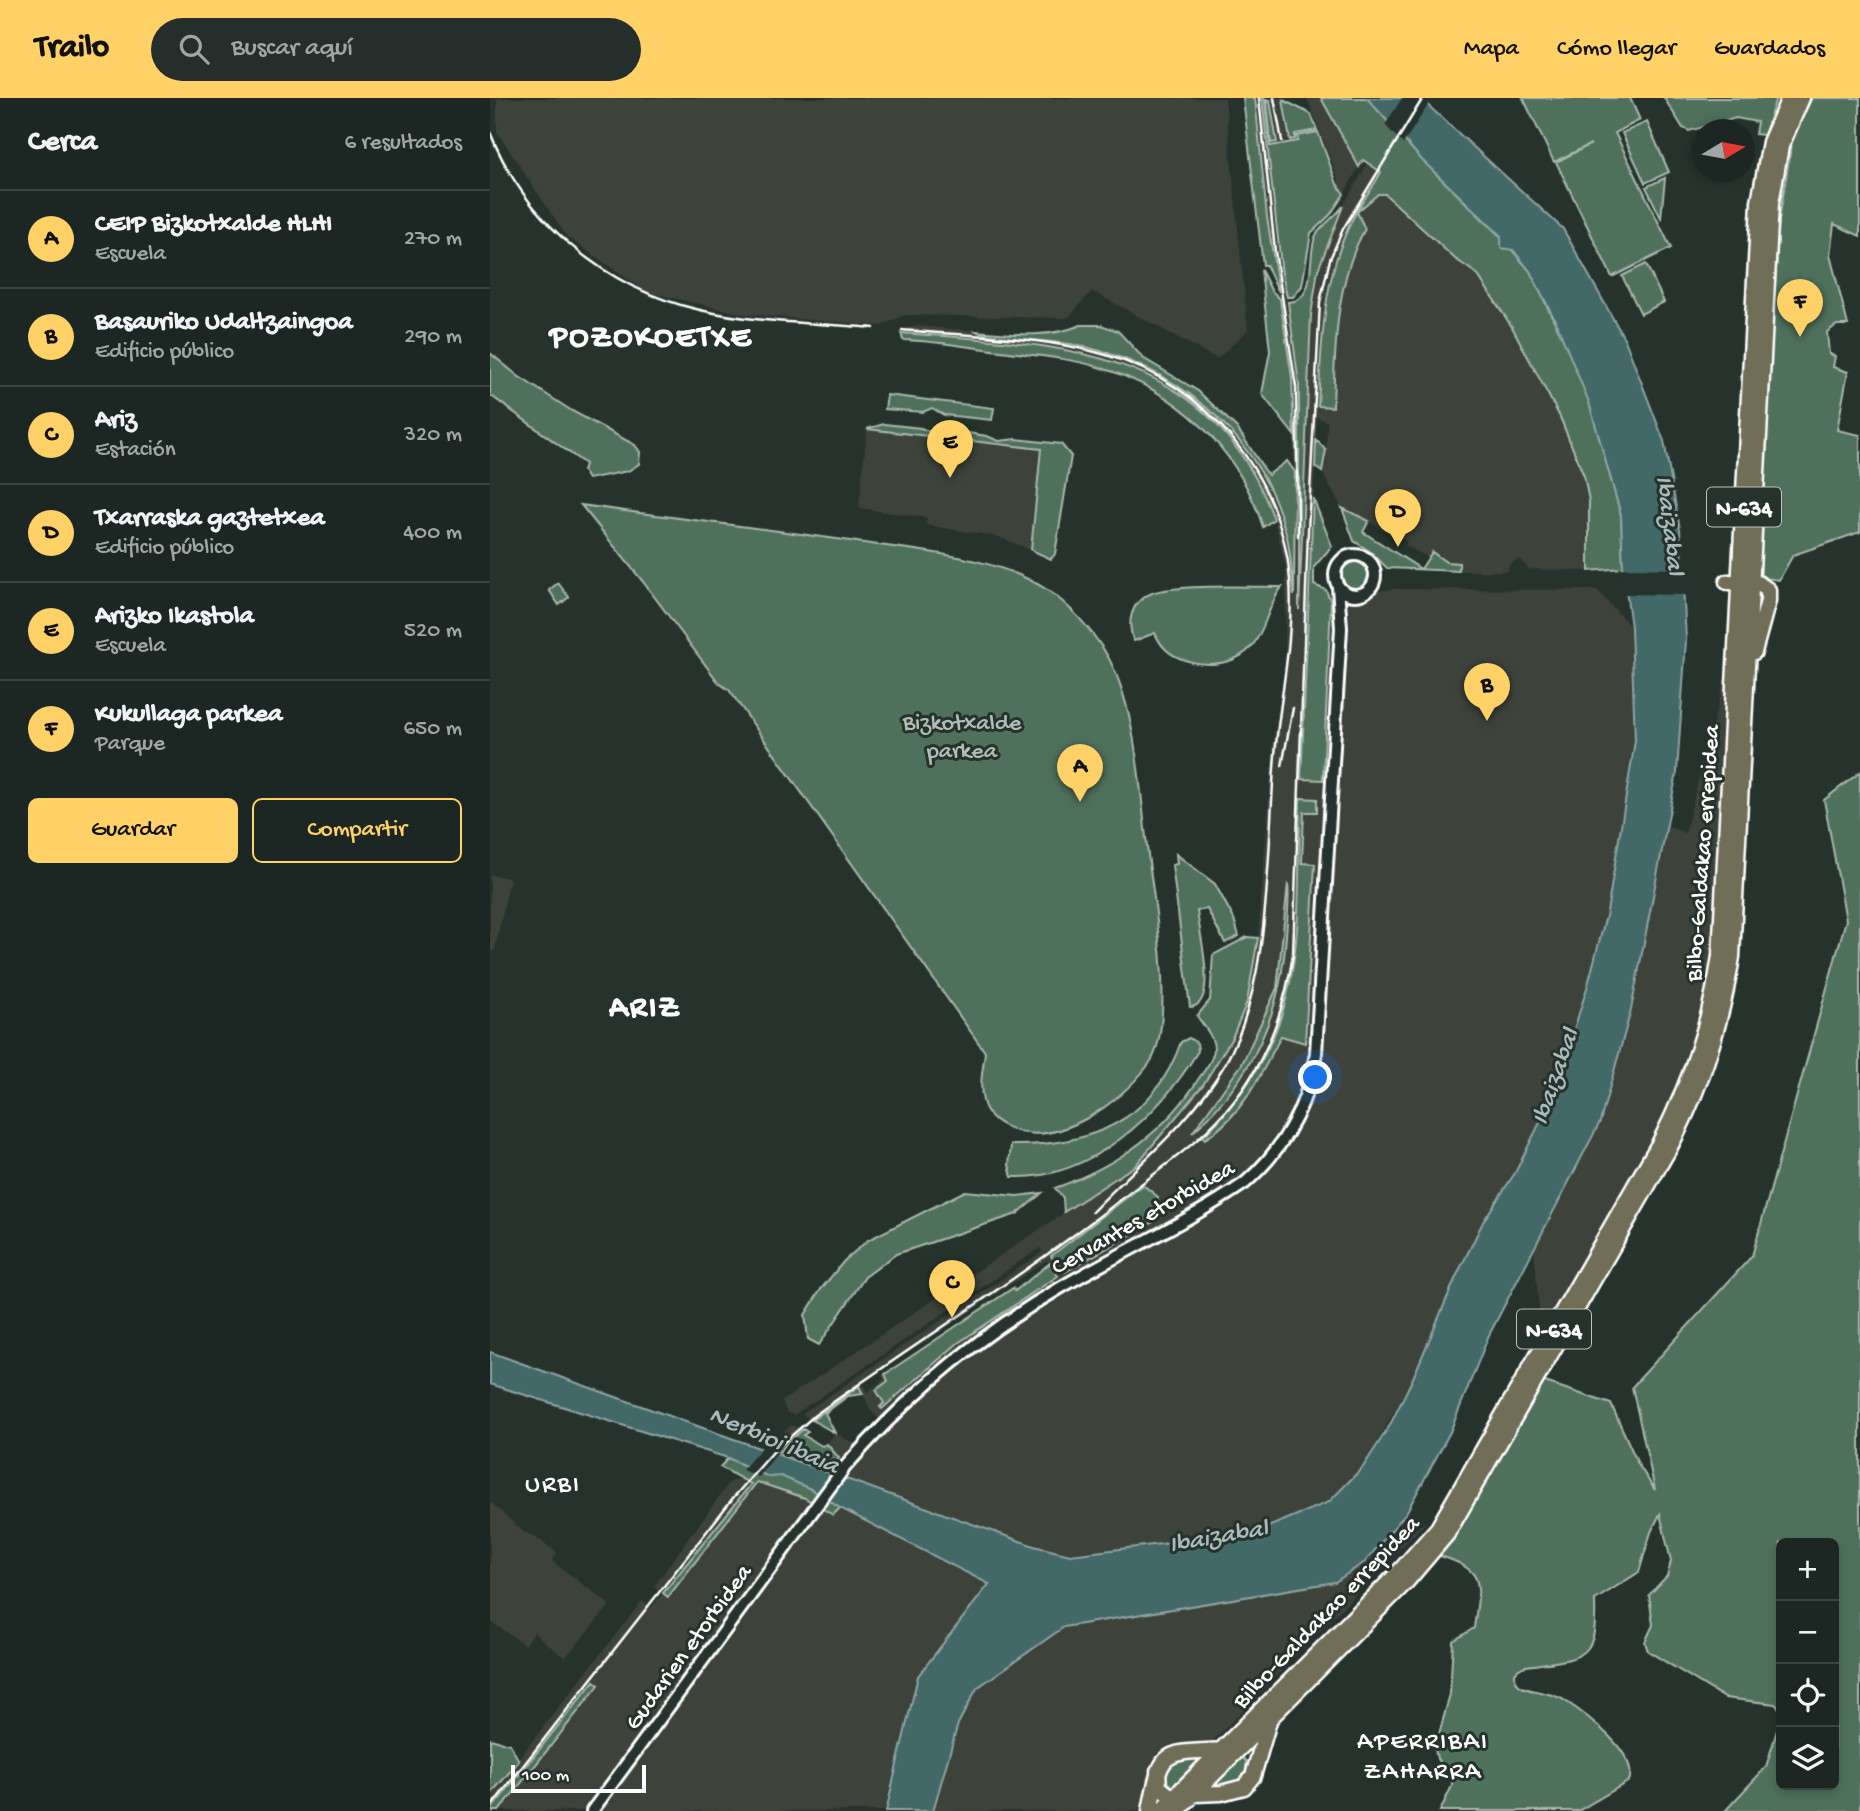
<!DOCTYPE html>
<html lang="es">
<head>
<meta charset="utf-8">
<style>
  body { margin:0; font-family:"Gochi Hand",sans-serif; background:#252e2a; color:#f1f3f6 }
  .controls { position:absolute; right:21px; bottom:21px; display:grid; overflow:hidden; border-radius:10px; box-shadow:0 4px 10px #0003 }
  .controls button { width:63px; height:63px; display:grid; place-items:center; padding:0; border:0; border-bottom:2px solid #3a4340; background:#1c2622; color:#f1f3f6; font:35px sans-serif }
  .compass { position:absolute; left:1202px; top:21px; width:63px; height:63px; border-radius:50%; background:#1c2622; box-shadow:0 4px 10px #0003; rotate:80deg }
  .scale { position:absolute; left:21px; bottom:18px; width:135px; box-sizing:border-box; padding-left:7px; border:4px solid #fff; border-top:0; font-size:19px; line-height:24px; white-space:nowrap; color:#fff; -webkit-text-stroke:5px #26332d; paint-order:stroke }
  .you { position:absolute; left:826px; top:980px; width:24px; height:24px; margin:-18px; border:5px solid #fff; border-radius:50%; background:#1a73e8; box-shadow:0 0 0 10px #1a73e833 }
  .badge { display:grid; place-items:center; width:46px; height:46px; border-radius:50%; background:#ffd166; color:#111; font-size:23px; font-weight:700 }
  .pin { position:absolute; translate:-50% -58px; filter:drop-shadow(0 2px 4px #0008) }
  .pin::after { content:''; position:absolute; top:37px; width:24px; height:21px; background:inherit; clip-path:polygon(0 0,100% 0,50% 100%) }
  .list { margin:0; padding:0; list-style:none }
  h2 { display:flex; justify-content:space-between; align-items:center; height:91px; margin:0; padding:0 28px; font-size:30px }
  h2 small { font-size:23px; font-weight:400; color:#a0a5a5 }
  .list li { display:grid; grid-template-columns:46px 1fr auto; gap:21px; align-items:center; box-sizing:border-box; height:98px; padding:0 28px; border-top:2px solid #3a4340 }
  .list b { display:block; font-size:26px; white-space:nowrap }
  .list p { margin:0; font-size:23px; white-space:nowrap; color:#a0a5a5 }
  .list em { font-size:23px; font-style:normal; color:#a0a5a5 }
  .actions { display:flex; gap:14px; padding:21px 28px }
  .actions a { flex:1; padding:16px 0; border:2px solid #ffd166; border-radius:10px; text-align:center; font-size:24px; color:#ffd166 }
  .actions .main { background:#ffd166; color:#111 }
  .icon { flex:none; width:38px; height:38px; fill:none; stroke:currentColor; stroke-width:2; stroke-linecap:round; stroke-linejoin:round }
  .map { position:relative; flex:none; width:1370px; height:1713px; overflow:hidden }
  header { display:flex; align-items:center; gap:42px; box-sizing:border-box; height:98px; padding:0 35px; background:#ffd166; color:#111 }
  header strong { font-size:33px }
  nav { display:flex; gap:38px; margin-inline-start:auto; font-size:24px }
  .search { width:490px; height:63px; background:#252e2a; display:flex; align-items:center; gap:18px; box-sizing:border-box; padding:0 24px; border-radius:38px; color:#a0a5a5; font-size:26px }
  main { display:flex }
  aside { flex:1; background:#1c2622 }
  .map>svg:first-child { display:block }
  .built { fill:#3c423a; fill-rule:evenodd }
  .green { fill:#50715c; stroke:#a8b8ae; stroke-width:2 }
  .water { fill:#436767; stroke:#8ea4a4; stroke-width:2 }
  .pier { fill:#26332d }
  .lines { fill:none; stroke-linecap:round; stroke-linejoin:round }
  .tertiary-casing { stroke:#fff; stroke-width:16 }
  .trunk-casing { stroke:#fff; stroke-width:19 }
  .tertiary { stroke:#26332d; stroke-width:10 }
  .trunk { stroke:#716e59; stroke-width:14 }
  .rail { stroke:#fff; stroke-width:2.5 }
  .labels { text-anchor:middle; stroke-width:6; stroke-linejoin:round; paint-order:stroke }
  .shield { fill:#26332d; stroke:#bec2c0; stroke-width:2 }
  .shield-label { font-size:23px; font-weight:bold; fill:#fff }
  .park-label { font-size:24px; fill:#b0bfb6; stroke:#26332d }
  .street-label { font-size:24px; fill:#fff; stroke:#26332d }
  .water-label { font-size:26px; font-style:italic; fill:#abb; stroke:#26332d }
  .neighbourhood-label { font-size:26px; letter-spacing:2px; fill:#fff; stroke:#26332d }
  .district-label { font-size:32px; font-weight:bold; letter-spacing:2px; fill:#fff; stroke:#26332d }
</style>
</head>
<body>
<header>
<strong>Trailo</strong>
<div class="search"><svg class="icon" aria-label="search" viewBox="0 0 24 24"><circle cx="10" cy="10" r="6"/><path d="M15 15l6 6"/></svg>Buscar aquí</div>
<nav><a>Mapa</a><a>Cómo llegar</a><a>Guardados</a></nav>
</header>
<main>
<aside>
<h2>Cerca<small>6 resultados</small></h2>
<ul class="list">
<li><span class="badge">A</span><div><b>CEIP Bizkotxalde HLHI</b><p>Escuela</p></div><em>270 m</em></li>
<li><span class="badge">B</span><div><b>Basauriko Udaltzaingoa</b><p>Edificio público</p></div><em>290 m</em></li>
<li><span class="badge">C</span><div><b>Ariz</b><p>Estación</p></div><em>320 m</em></li>
<li><span class="badge">D</span><div><b>Txarraska gaztetxea</b><p>Edificio público</p></div><em>400 m</em></li>
<li><span class="badge">E</span><div><b>Arizko Ikastola</b><p>Escuela</p></div><em>520 m</em></li>
<li><span class="badge">F</span><div><b>Kukullaga parkea</b><p>Parque</p></div><em>650 m</em></li>
</ul>
<div class="actions"><a class="main">Guardar</a><a>Compartir</a></div>
</aside>
<div class="map">
<svg width="1370" height="1713" viewBox="0 0 1370 1713">
  <rect width="100%" height="100%" fill="#26332d"/>
  <filter id="ink" filterUnits="userSpaceOnUse"><feTurbulence type="fractalNoise" baseFrequency=".0143" numOctaves="2"/><feDisplacementMap in="SourceGraphic" scale="14" xChannelSelector="R" yChannelSelector="G"/><feConvolveMatrix kernelMatrix="1 2 1 2 8 2 1 2 1" color-interpolation-filters="sRGB"/></filter>
  <g filter="url(#ink)">
    <path class="built" d="M 7,0 L 735,0 L 758,232 L 727,261 L 602,193 L 578,220 L 415,217 L 391,228 L 254,216 L 157,194 L 77,139 L 7,34 Z
      M 765,0 L 772,0 L 789,153 L 806,252 L 809,287 L 810,461 L 818,252 L 824,196 L 837,146 L 850,113 L 878,65 L 891,74 L 867,114 L 888,96 L 895,96 L 964,160 L 987,176 L 1022,229 L 1070,319 L 1094,378 L 1099,403 L 1099,473 L 1039,471 L 1029,461 L 1019,466 L 1017,473 L 969,473 L 943,454 L 939,460 L 915,447 L 917,444 L 902,434 L 900,437 L 879,423 L 852,410 L 832,374 L 836,365 L 837,324 L 827,319 L 811,681 L 833,682 L 840,498 L 904,491 L 1107,492 L 1141,529 L 1145,643 L 1117,813 L 1097,890 L 1063,998 L 1025,1075 L 994,1122 L 923,1280 L 873,1369 L 839,1404 L 778,1429 L 713,1441 L 580,1457 L 544,1448 L 339,1375 L 349,1360 L 337,1346 L 345,1335 L 367,1347 L 390,1322 L 381,1313 L 369,1289 L 322,1322 L 312,1316 L 552,1154 L 550,1150 L 304,1317 L 297,1315 L 292,1303 L 646,1067 L 713,987 L 730,962 L 757,904 L 768,840 L 784,637 L 795,567 L 796,470 L 784,421 L 761,371 L 730,330 L 690,296 L 635,266 L 586,252 L 411,235 L 412,231 L 427,228 L 486,233 L 608,251 L 650,266 L 706,299 L 744,337 L 762,360 L 780,392 L 797,437 L 803,489 L 805,426 L 802,280 L 780,143 ZM 875,131 L 867,145 L 853,189 L 844,264 L 843,309 L 828,308 L 834,208 L 839,179 L 854,140 ZM 810,700 L 827,701 L 814,713 L 811,756 L 812,765 L 825,766 L 814,945 L 791,937 L 770,980 L 753,1004 L 721,1038 L 714,1039 L 740,1012 L 766,977 L 794,914 L 805,861 ZM 798,785 L 794,869 L 778,930 L 752,979 L 722,1017 L 701,1035 L 752,966 L 787,890 ZM 656,1088 L 668,1100 L 571,1173 L 562,1158 ZM 557,1162 L 568,1177 L 468,1245 L 392,1311 L 399,1283 L 395,1276 L 392,1278 L 394,1282 L 377,1294 L 372,1286 Z
      M 779,0 L 792,0 L 800,42 L 787,45 Z
      M 817,0 L 831,0 L 869,69 L 854,96 L 847,86 L 849,83 Z
      M 377,331 L 551,351 L 541,452 L 509,439 L 436,427 L 437,420 L 369,410 Z
      M 1237,571 L 1221,857 L 1204,946 L 1185,996 L 1162,1040 L 1051,1236 L 1044,1151 L 1110,1024 L 1141,912 L 1177,728 L 1195,735 Z
      M 0,777 L 20,780 L 5,851 L 0,855 Z
      M 301,1327 L 313,1331 L 293,1347 L 287,1340 Z
      M 251,1379 L 261,1386 L 174,1494 L 178,1498 L 267,1384 L 315,1400 L 343,1417 L 350,1410 L 500,1486 L 428,1578 L 394,1713 L 9,1713 L 109,1587 L 104,1583 L 0,1713 L 0,1697 L 152,1503 L 161,1509 L 173,1495 L 164,1488 L 239,1385 Z
      M 0,1404 L 34,1434 L 46,1439 L 67,1455 L 62,1463 L 120,1507 L 75,1560 L 44,1535 L 35,1547 L 0,1523 Z
      M 937,1423 L 655,1713 L 444,1713 L 471,1620 L 487,1590 L 574,1529 L 845,1484 Z"/>
    <path class="green" d="M 753,0 L 765,0 L 777,119 L 789,194 L 776,167 L 773,167 Z
      M 772,0 L 779,2 L 775,3 L 780,48 L 808,43 L 807,38 L 828,34 L 847,86 L 854,96 L 840,117 L 821,135 L 812,188 L 803,199 L 797,199 L 792,176 Z
      M 831,0 L 877,0 L 932,62 L 1011,139 L 1040,173 L 1091,278 L 1099,304 L 1131,417 L 1133,470 L 1099,473 L 1099,403 L 1094,378 L 1070,319 L 1022,229 L 987,176 L 964,160 L 895,96 L 888,96 L 867,114 L 875,131 C 845,183 845,251 843,309 L 828,308 C 832,242 832,180 863,120 C 871,104 883,90 891,74 L 873,62 L 869,69 Z
      M 1033,0 L 1140,0 L 1150,22 L 1125,35 L 1181,150 L 1122,179 L 1066,64 L 1101,46 L 1064,64 Z
      M 1174,0 L 1286,0 L 1274,37 L 1265,36 L 1267,24 L 1246,20 L 1199,33 L 1193,30 Z
      M 1322,0 L 1370,0 L 1370,138 L 1344,126 L 1340,157 L 1358,227 L 1347,227 L 1337,234 L 1339,256 L 1345,258 L 1343,269 L 1358,274 L 1347,332 L 1370,337 L 1370,434 L 1303,457 L 1289,482 L 1267,479 L 1289,122 L 1303,36 Z
      M 793,2 L 821,16 L 827,32 L 805,36 L 805,41 L 800,42 Z
      M 780,3 L 787,44 L 781,45 L 777,4 Z
      M 1157,24 L 1179,74 L 1155,85 L 1132,35 Z
      M 1175,80 L 1171,120 L 1156,89 Z
      M 853,108 L 828,172 L 821,217 L 809,512 L 809,287 L 798,204 C 829,203 816,156 826,137 C 832,127 846,118 853,108 Z
      M 1156,166 L 1174,204 L 1151,216 L 1132,178 Z
      M 771,172 L 781,192 L 790,201 L 802,280 L 804,337 L 772,296 L 780,253 Z
      M 591,227 L 611,227 L 628,233 L 653,260 L 708,293 L 747,330 L 778,377 L 797,363 L 805,374 L 804,498 C 802,477 801,455 796,435 C 769,333 681,264 580,246 C 562,243 496,240 486,233 C 522,236 557,241 591,227 Z
      M 411,235 C 569,247 719,247 784,421 L 773,429 C 748,350 688,292 608,269 C 579,260 549,258 519,254 C 483,250 448,243 413,242 Z
      M 0,255 L 28,278 L 82,313 L 145,347 L 150,354 L 149,366 L 138,373 L 98,381 L 93,373 L 95,366 L 0,297 Z
      M 397,297 L 504,310 L 502,322 L 454,317 L 442,310 L 433,314 L 395,311 Z
      M 394,326 L 431,330 L 442,335 L 453,331 L 497,338 L 509,343 L 526,341 L 571,346 L 581,358 L 565,456 L 561,461 L 541,452 L 551,351 L 377,331 Z
      M 826,342 L 836,352 L 832,374 L 825,369 Z
      M 823,400 L 842,448 L 824,469 L 824,487 L 836,492 L 841,504 L 833,682 L 811,681 Z
      M 91,407 C 185,420 280,431 374,445 C 435,454 506,458 559,493 C 580,508 600,531 614,552 C 648,606 650,700 659,764 C 665,809 686,929 659,966 C 632,1003 565,1054 517,1029 C 506,1024 496,1016 493,1003 C 489,987 493,970 495,954 L 239,592 L 229,585 L 154,485 Z
      M 852,410 L 879,423 L 873,434 L 931,471 L 942,454 L 956,464 L 969,465 L 969,473 L 897,470 L 881,454 L 864,443 Z
      M852 477a13 13 0 1 1 26 0a13 13 0 1 1-26 0Z
      M 68,485 L 79,499 L 69,507 L 59,492 Z
      M 792,489 C 778,506 776,532 762,548 C 748,565 722,569 702,564 C 684,560 672,552 665,535 L 644,543 C 636,524 641,503 662,495 C 684,486 764,489 792,489 Z
      M 1370,674 L 1370,1713 L 1235,1713 L 1276,1669 L 1291,1619 L 1291,1687 L 1344,1687 L 1344,1445 L 1291,1445 L 1291,1612 L 1285,1606 L 1235,1600 L 1158,1553 L 1155,1544 L 1163,1527 L 1159,1497 L 1177,1478 L 1181,1463 L 1170,1416 L 1161,1434 L 1149,1474 L 1105,1502 C 1107,1559 1097,1560 1044,1567 C 1036,1568 1030,1568 1025,1575 C 1025,1582 1026,1586 1032,1589 C 1045,1595 1062,1594 1074,1602 C 1094,1615 1150,1656 1139,1683 L 1088,1713 L 950,1713 L 962,1688 L 962,1679 L 947,1661 L 945,1651 L 960,1596 L 963,1543 L 984,1530 C 990,1485 997,1472 947,1457 L 1052,1283 L 1121,1306 L 1148,1366 L 1165,1392 L 1142,1289 L 1262,1158 L 1356,822 L 1334,702 Z
      M 810,700 L 827,701 L 827,714 L 814,714 L 812,765 L 825,766 L 815,945 L 791,938 C 772,975 752,1018 715,1041 L 713,1039 C 820,931 807,841 810,700 Z
      M 686,756 L 725,786 L 744,821 L 749,838 L 735,845 L 717,811 L 707,813 C 709,833 729,908 700,909 L 682,767 L 687,766 Z
      M 798,785 C 800,801 797,821 796,838 C 791,918 761,982 702,1035 L 752,966 L 787,890 Z
      M 757,839 L 768,840 L 757,904 L 742,940 L 713,987 L 646,1067 L 574,1114 L 573,1100 L 565,1090 C 624,1069 676,1034 709,980 C 715,972 723,962 724,951 C 724,939 714,928 707,918 L 720,902 L 723,857 Z
      M 699,940 L 707,945 L 708,953 C 670,1016 601,1082 522,1079 L 519,1067 L 521,1047 C 600,1048 663,1024 691,944 Z
      M 653,1087 L 668,1099 L 663,1124 L 575,1174 L 571,1173 L 561,1158 Z
      M 475,1093 L 527,1098 L 552,1095 L 527,1116 L 406,1156 L 375,1179 L 329,1247 L 318,1241 L 315,1217 L 331,1191 L 354,1163 L 378,1142 Z
      M 560,1165 L 568,1178 L 468,1245 L 392,1311 L 390,1309 L 394,1305 L 386,1292 L 398,1283 L 395,1276 L 523,1190 L 525,1193 Z
      M 369,1288 L 373,1296 L 358,1298 L 335,1315 L 345,1335 L 322,1322 Z
      M 313,1331 L 318,1334 L 313,1337 L 332,1348 L 337,1346 L 349,1360 L 339,1375 L 286,1356 Z
      M 238,1360 L 279,1379 L 291,1377 L 323,1392 L 350,1410 L 343,1417 L 315,1400 L 267,1384 L 178,1499 L 173,1495 L 261,1386 L 230,1369 Z
      M 104,1583 L 109,1587 L 9,1713 L 0,1713 Z
      M 0,1641 L 20,1646 L 29,1663 L 0,1697 Z
      M 750,1658 L 756,1663 L 756,1678 L 745,1686 L 719,1689 Z
      M 712,1659 L 680,1691 L 674,1683 L 676,1669 L 694,1660 Z"/>
    <path class="water" d="M 877,0 L 930,0 L 1073,131 L 1135,242 L 1174,343 L 1190,431 L 1196,542 L 1187,674 L 1141,912 L 1110,1024 L 999,1237 L 960,1334 L 916,1415 L 875,1464 L 845,1484 L 574,1529 L 487,1590 L 468,1626 L 443,1713 L 396,1713 L 428,1578 L 499,1486 L 350,1410 L 323,1392 L 291,1378 L 279,1379 L 238,1360 L 0,1286 L 0,1254 L 544,1448 L 580,1457 L 713,1441 L 778,1429 L 839,1404 L 873,1369 L 900,1327 L 923,1280 L 966,1179 L 994,1122 L 1025,1075 L 1063,998 L 1097,890 L 1117,814 L 1145,643 L 1141,529 L 1133,470 L 1131,417 L 1099,304 L 1065,222 L 1040,173 L 1023,152 L 1011,150 L 1011,138 L 932,62 Z"/>
    <path class="pier" d="M 912,0 L 935,0 L 940,4 L 913,46 L 895,27 Z
      M 1129,470 L 1196,471 L 1197,497 L 1133,496 Z
      M 273,1348 L 288,1354 L 269,1379 L 252,1372 Z"/>
    <g class="lines">
      <defs>
        <path id="tertiary" d="M845 477a20 20 0 1 1 40 0a20 20 0 1 1-40 0Z
          M 102,1713 L 355,1369 C 417,1298 489,1237 570,1190 C 631,1154 697,1125 755,1085 C 794,1051 818,1006 826,955 L 851,530 L 848,489"/>
        <path id="trunk" d="M 1237,484 L 1268,485 L 1278,492 L 1278,503 L 1264,554
          M 668,1673 L 669,1689 L 679,1697 L 731,1695 L 754,1689 L 763,1678 L 779,1623
          M 660,1713 C 672,1649 672,1655 736,1652
          M 670,1713 L 908,1475 L 948,1430 L 1170,1044 C 1201,983 1220,925 1230,858 L 1269,104 L 1280,44 L 1299,0
          M 687,1713 L 917,1483 L 957,1436 L 1180,1049 C 1212,988 1231,928 1242,859 L 1281,105 L 1291,48 L 1312,0"/>
      </defs>
      <use href="#tertiary" class="tertiary-casing"/>
      <use href="#trunk" class="trunk-casing"/>
      <use href="#tertiary" class="tertiary"/>
      <use href="#trunk" class="trunk"/>
      <path class="rail" d="M 769,0 L 785,153 L 806,289 L 808,438
        M 784,0 L 792,43
        M 0,34 C 35,124 116,191 210,212 C 266,225 327,225 384,230
        M 412,232 C 479,238 551,238 616,257 C 717,286 792,377 800,482 C 804,542 790,598 785,657 C 777,750 782,885 735,966 C 702,1024 648,1066 602,1114
        M 792,668 L 803,610
        M 0,1710 L 243,1400 L 283,1354 L 325,1317 C 428,1244 534,1177 633,1100 C 671,1070 715,1041 745,1002 C 778,959 795,911 803,856 L 818,433 L 830,204 L 840,161 L 853,131 L 933,0"/>
    </g>
  </g>
  <g class="labels">
    <g class="shield">
      <rect x="1217" y="389.5" width="74" height="39" rx="5"/>
      <rect x="1027" y="1211.5" width="74" height="39" rx="5"/>
    </g>
    <g class="shield-label">
      <text x="1254" y="417">N-634</text>
      <text x="1064" y="1239">N-634</text>
    </g>
    <g class="park-label">
      <text x="472" y="631">Bizkotxalde<tspan x="472" dy="28">parkea</tspan></text>
    </g>
    <g class="street-label">
      <text transform="translate(1211 755) rotate(-86)" y="8">Bilbo-Galdakao errepidea</text>
      <text transform="translate(652 1118) rotate(-30)" y="8">Cervantes etorbidea</text>
      <text transform="translate(835 1513) rotate(-46)" y="8">Bilbo-Galdakao errepidea</text>
      <text transform="translate(197 1548) rotate(-54)" y="8">Gudarien etorbidea</text>
    </g>
    <g class="water-label">
      <text transform="translate(1182 427) rotate(83)" y="9">Ibaizabal</text>
      <text transform="translate(1063 978) rotate(-71)" y="9">Ibaizabal</text>
      <text transform="translate(285 1340) rotate(23)" y="9">Nerbioi ibaia</text>
      <text transform="translate(728 1436) rotate(-10)" y="9">Ibaizabal</text>
    </g>
    <g class="neighbourhood-label">
      <text x="63" y="1393">URBI</text>
      <text x="933" y="1650">APERRIBAI<tspan x="933" dy="30">ZAHARRA</tspan></text>
    </g>
    <g class="district-label">
      <text x="161" y="247">POZOKOETXE</text>
      <text x="155" y="917">ARIZ</text>
    </g>
  </g>
</svg>
<div class="controls">
<button>+</button>
<button>−</button>
<button><svg class="icon" aria-label="locate" viewBox="0 0 24 24"><circle cx="12" cy="12" r="6"/><path d="M12 2v4M12 18v4M2 12h4M18 12h4"/></svg></button>
<button><svg class="icon" aria-label="layers" viewBox="0 0 24 24"><path d="M12 4l9 5-9 5-9-5zM3 14l9 5 9-5"/></svg></button>
</div>
<svg class="compass" viewBox="-18 -18 36 36"><path d="M0-13l5 13h-10z" fill="#e53935"/><path d="M0 13l5-13h-10z" fill="#a0a5a5"/></svg>
<div class="scale">100 m</div>
<div class="you"></div>
<div class="pin badge" style="left:590px;top:704px">A</div>
<div class="pin badge" style="left:997px;top:623px">B</div>
<div class="pin badge" style="left:462px;top:1220px">C</div>
<div class="pin badge" style="left:908px;top:449px">D</div>
<div class="pin badge" style="left:460px;top:380px">E</div>
<div class="pin badge" style="left:1310px;top:239px">F</div>
</div>
</main>
</body>
</html>
